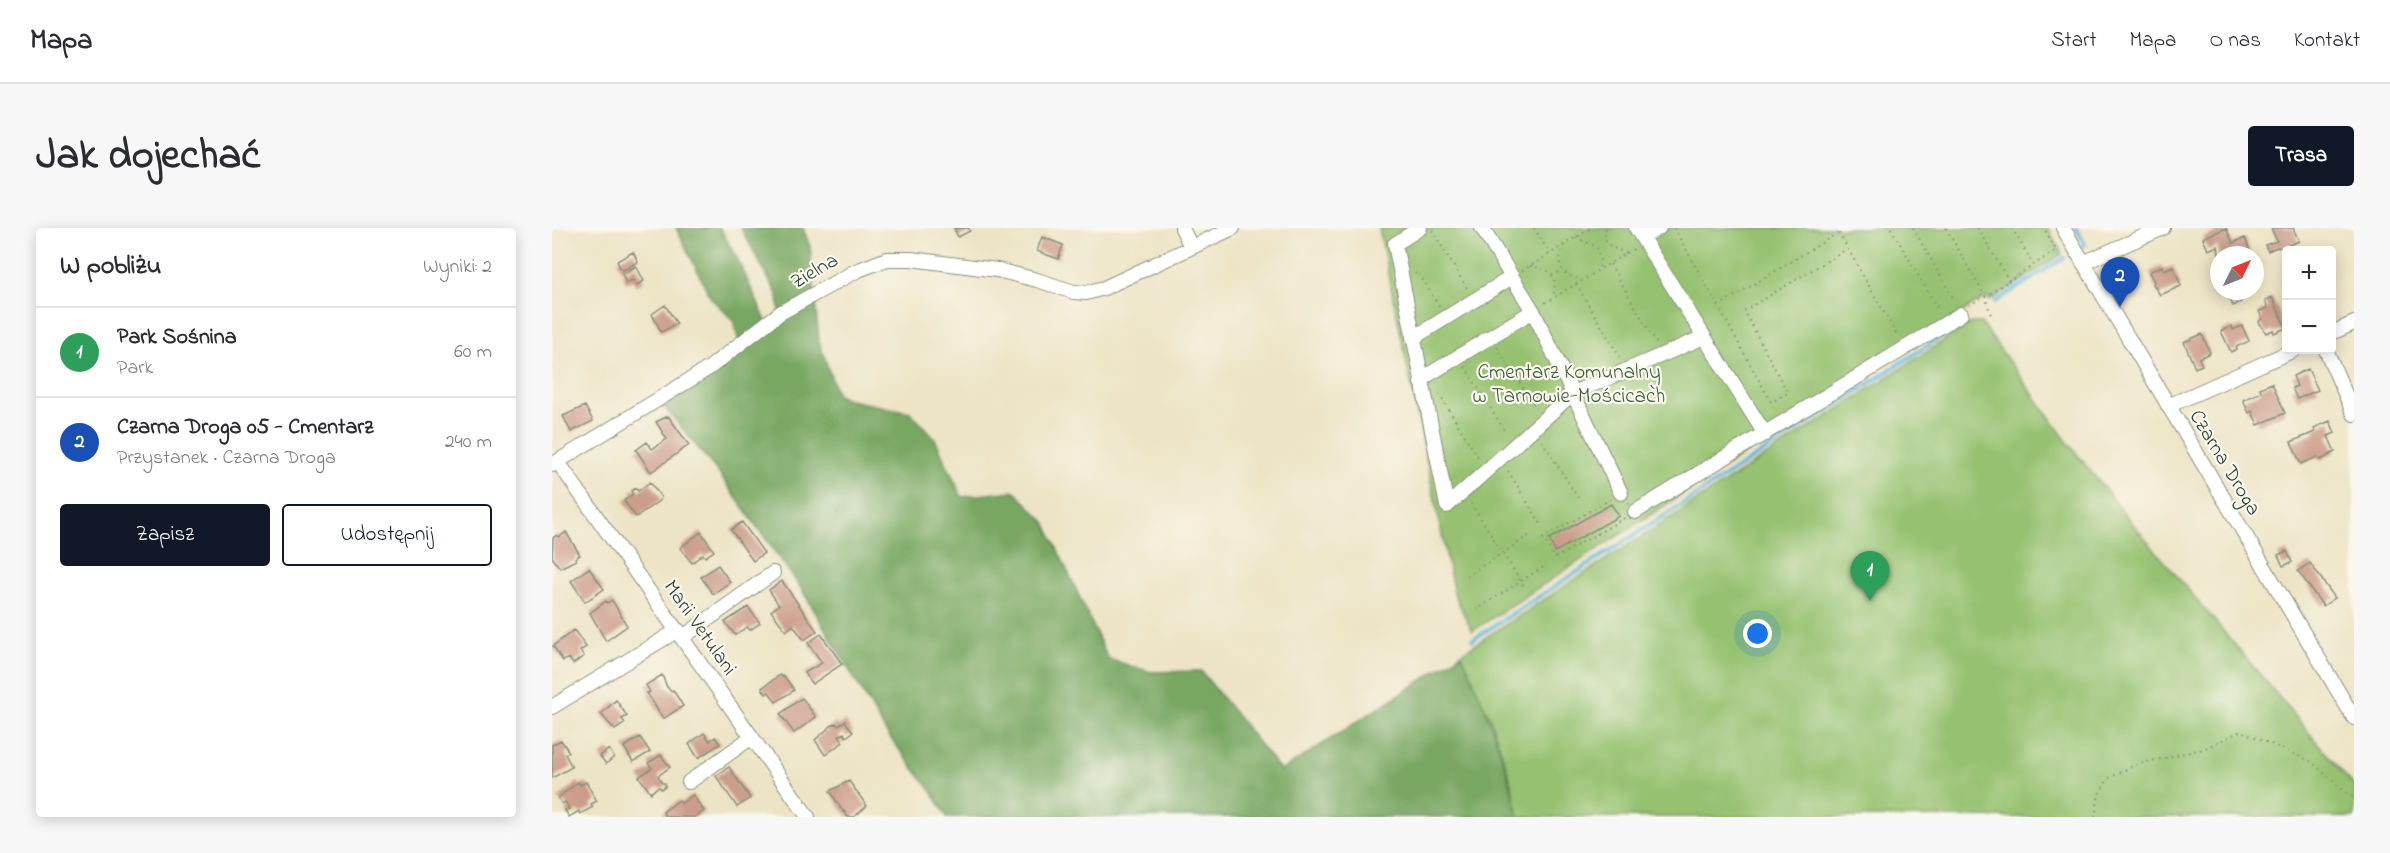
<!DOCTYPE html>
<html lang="pl">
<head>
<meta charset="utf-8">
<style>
  body { margin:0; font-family:"Indie Flower",sans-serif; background:#f7f7f7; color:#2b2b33 }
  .controls { position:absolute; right:18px; top:18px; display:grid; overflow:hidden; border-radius:6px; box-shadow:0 3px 15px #0003 }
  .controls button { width:54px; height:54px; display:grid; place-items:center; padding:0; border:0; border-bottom:2px solid #e1e1e2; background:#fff; color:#2b2b33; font:30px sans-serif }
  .compass { position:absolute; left:1658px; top:18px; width:54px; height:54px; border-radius:50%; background:#fff; box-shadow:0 3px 15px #0003; rotate:47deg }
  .you { position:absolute; left:1206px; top:406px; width:21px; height:21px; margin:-15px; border:4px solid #fff; border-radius:50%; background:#1a73e8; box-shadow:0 0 0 9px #1a73e833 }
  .badge { display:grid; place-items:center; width:39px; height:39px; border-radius:50%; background:#111827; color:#fff; font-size:20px; font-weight:700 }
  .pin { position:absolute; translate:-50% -50px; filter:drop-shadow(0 2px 3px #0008) }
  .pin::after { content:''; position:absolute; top:32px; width:21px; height:18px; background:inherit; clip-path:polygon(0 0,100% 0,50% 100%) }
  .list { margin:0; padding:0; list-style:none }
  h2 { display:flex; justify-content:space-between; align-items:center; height:78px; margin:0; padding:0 24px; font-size:26px }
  h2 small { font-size:20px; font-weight:400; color:#7c7c81 }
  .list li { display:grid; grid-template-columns:39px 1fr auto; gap:18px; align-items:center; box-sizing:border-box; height:90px; padding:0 24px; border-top:2px solid #e1e1e2 }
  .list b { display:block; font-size:22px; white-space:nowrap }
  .list p { margin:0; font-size:20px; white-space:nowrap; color:#7c7c81 }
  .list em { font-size:20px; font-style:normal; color:#7c7c81 }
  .actions { display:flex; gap:12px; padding:18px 24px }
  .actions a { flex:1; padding:14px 0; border:2px solid #111827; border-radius:6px; text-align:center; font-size:21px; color:#111827 }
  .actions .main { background:#111827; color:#fff }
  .map { position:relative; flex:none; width:1802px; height:589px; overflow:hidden; border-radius:6px }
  header { display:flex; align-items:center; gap:36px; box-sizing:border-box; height:84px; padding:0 30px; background:#fff; border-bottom:2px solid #e1e1e2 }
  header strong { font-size:28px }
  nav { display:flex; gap:33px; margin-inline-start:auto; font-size:21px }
  .intro { display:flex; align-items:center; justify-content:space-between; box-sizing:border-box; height:144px; padding:0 36px }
  h1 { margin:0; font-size:42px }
  .button { padding:15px 27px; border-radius:6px; background:#111827; color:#fff; font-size:21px; font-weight:700 }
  main { display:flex; gap:36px; padding:0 36px }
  aside { flex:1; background:#fff; border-radius:6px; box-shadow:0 3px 15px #0003 }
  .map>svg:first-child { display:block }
  .green { fill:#95c170; stroke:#5a7f52; stroke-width:1.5 }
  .forest { fill:#78a762; stroke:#4c724b; stroke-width:1.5 }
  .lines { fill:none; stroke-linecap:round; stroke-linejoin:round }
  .stream { stroke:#5db7db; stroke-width:4 }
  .building { fill:#cc9d8a }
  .minor-casing { stroke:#86907c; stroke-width:16 }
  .path { stroke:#86907c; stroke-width:2; stroke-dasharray:1.5 4.5; stroke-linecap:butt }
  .minor { stroke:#fff; stroke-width:14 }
  .labels { text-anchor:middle; stroke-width:4.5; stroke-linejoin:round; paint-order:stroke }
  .street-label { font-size:21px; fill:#1f3d34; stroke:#fbf7ec }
  .park-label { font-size:21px; fill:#3c5e43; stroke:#fbf7ec }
</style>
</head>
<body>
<header>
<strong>Mapa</strong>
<nav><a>Start</a><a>Mapa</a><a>O nas</a><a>Kontakt</a></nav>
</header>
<div class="intro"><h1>Jak dojechać</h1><a class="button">Trasa</a></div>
<main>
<aside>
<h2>W pobliżu<small>Wyniki: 2</small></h2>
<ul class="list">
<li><span class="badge" style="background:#2e9e5b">1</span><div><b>Park Sośnina</b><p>Park</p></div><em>60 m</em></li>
<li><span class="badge" style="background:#1a4fb4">2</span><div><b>Czarna Droga 05 - Cmentarz</b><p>Przystanek · Czarna Droga</p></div><em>240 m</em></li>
</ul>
<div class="actions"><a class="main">Zapisz</a><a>Udostępnij</a></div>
</aside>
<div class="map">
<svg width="1802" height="589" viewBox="0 0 1802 589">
  <rect width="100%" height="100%" fill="#fbf7ec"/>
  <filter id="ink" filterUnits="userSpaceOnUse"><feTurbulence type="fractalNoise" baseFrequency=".0167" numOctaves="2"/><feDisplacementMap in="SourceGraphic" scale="12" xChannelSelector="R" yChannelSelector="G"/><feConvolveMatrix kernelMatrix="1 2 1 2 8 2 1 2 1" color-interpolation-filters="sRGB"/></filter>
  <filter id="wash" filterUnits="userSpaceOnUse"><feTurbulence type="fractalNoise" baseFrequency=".008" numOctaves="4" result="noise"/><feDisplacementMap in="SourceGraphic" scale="24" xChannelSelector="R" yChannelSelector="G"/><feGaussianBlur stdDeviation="1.35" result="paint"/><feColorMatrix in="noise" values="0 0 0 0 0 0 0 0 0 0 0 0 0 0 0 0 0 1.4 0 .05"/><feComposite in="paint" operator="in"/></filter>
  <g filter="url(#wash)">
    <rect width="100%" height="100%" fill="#ede4c5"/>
    <path class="green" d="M 827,0 L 1496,0 L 1510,26 L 1437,73 L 1434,69 L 1410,84 L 920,403 L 902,365 Z
      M 1419,95 L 1429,95 L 1517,216 L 1580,295 L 1802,558 L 1802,589 L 967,589 L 957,547 L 938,490 L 905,428 Z"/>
    <path class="forest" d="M 124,0 L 168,0 L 187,34 L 215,95 L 228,85 L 226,68 L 189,0 L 251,0 L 258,19 L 267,113 L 285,167 L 302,173 L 358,184 L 383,211 L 410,269 L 462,263 L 493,294 L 556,431 L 599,444 L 649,443 L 729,543 L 910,426 C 933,479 954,532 967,589 L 395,589 L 381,565 L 334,504 L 249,360 L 165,243 L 107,172 L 188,117 L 181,92 L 159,70 Z"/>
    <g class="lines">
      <path class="stream" d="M 1524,0 L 1533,16 L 1530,18
        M 1443,74 L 1512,30
        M 920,412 L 1392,107"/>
    </g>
    <g id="blocks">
      <path class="building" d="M 402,0 L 416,0 L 418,3 L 406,9 Z
        M 1674,0 L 1681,15 L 1693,10 L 1698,23 L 1689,27 L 1667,27 L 1666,18 L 1656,22 L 1651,10 Z
        M 1719,0 L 1741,0 L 1747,13 L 1730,20 L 1725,19 L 1716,23 L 1713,17 L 1725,13 Z
        M 490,9 L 511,17 L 506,31 L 485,23 Z
        M 81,24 L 86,34 L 70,43 L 65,33 Z
        M 84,38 L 92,53 L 84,58 L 81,52 L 74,55 L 70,46 Z
        M 1610,38 L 1612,42 L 1621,38 L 1629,58 L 1608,67 L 1601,56 L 1602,54 L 1597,44 Z
        M 1680,63 L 1684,63 L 1689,74 L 1681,78 L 1675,65 Z
        M 1720,69 L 1734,100 L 1722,105 L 1721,102 L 1714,105 L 1707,94 L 1710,90 L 1707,83 L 1716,80 L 1713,73 Z
        M 113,77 L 125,96 L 109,104 L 100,86 Z
        M 1680,98 L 1681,102 L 1690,98 L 1697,113 L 1684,119 L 1685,121 L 1679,124 L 1669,103 Z
        M 1650,106 L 1658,125 L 1647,130 L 1650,137 L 1643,140 L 1632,114 Z
        M 1756,141 L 1766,162 L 1745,171 L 1740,160 L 1745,158 L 1741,148 Z
        M 1720,155 L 1733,185 L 1706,197 L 1700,183 L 1697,185 L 1691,172 L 1709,164 L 1708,160 Z
        M 33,178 L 41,193 L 19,204 L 11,188 Z
        M 116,188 L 137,217 L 99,244 L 84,222 L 95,214 L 100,221 L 115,211 L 104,194 Z
        M 1778,193 L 1783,205 L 1776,208 L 1783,224 L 1769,232 L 1765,229 L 1749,236 L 1739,214 L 1763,204 L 1762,200 Z
        M 98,254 L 109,269 L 108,272 L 84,289 L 72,273 L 81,266 L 79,263 L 84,260 L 86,263 Z
        M 1059,276 L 1067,288 L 1003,324 L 997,311 Z
        M 190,294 L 212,325 L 201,333 L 179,302 Z
        M 14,304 L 28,327 L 23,330 L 24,332 L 8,340 L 0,329 L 1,310 L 5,307 L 7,309 Z
        M 149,304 L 162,323 L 153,329 L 151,326 L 140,335 L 128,320 Z
        M 1735,323 L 1740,334 L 1731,338 L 1726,327 Z
        M 1758,335 L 1783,370 L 1771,378 L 1746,343 Z
        M 166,337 L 178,354 L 161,366 L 149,349 Z
        M 37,340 L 52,361 L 33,374 L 19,353 Z
        M 230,353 L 265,403 L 252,412 L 241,397 L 234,403 L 219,383 L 227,377 L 217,362 Z
        M 60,372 L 75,398 L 54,413 L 38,385 L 54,373 L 55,375 Z
        M 196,379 L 208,395 L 198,402 L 195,399 L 183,407 L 173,394 Z
        M 22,402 L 34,419 L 28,423 L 32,428 L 21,436 L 17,430 L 11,433 L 1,418 Z
        M 269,406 L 290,436 L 260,456 L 252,445 L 270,435 L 256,415 Z
        M 110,447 L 115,459 L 119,463 L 121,462 L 131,478 L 111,491 L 95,465 L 98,464 L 94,457 Z
        M 228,447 L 230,449 L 232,448 L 242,462 L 224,474 L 217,464 L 214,466 L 210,460 Z
        M 250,470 L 264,489 L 242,505 L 228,486 Z
        M 64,472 L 75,488 L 70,491 L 73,495 L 63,502 L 49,486 Z
        M 293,493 L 301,504 L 294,509 L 292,505 L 287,508 L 291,514 L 273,527 L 263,512 L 279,498 L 284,495 L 286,498 Z
        M 152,505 L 158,513 L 163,509 L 168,516 L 146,530 L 137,516 Z
        M 88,509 L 98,524 L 81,534 L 72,519 Z
        M 9,512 L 17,524 L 13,526 L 20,539 L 0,550 L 0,517 Z
        M 57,521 L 62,529 L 54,536 L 48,528 Z
        M 109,527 L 118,539 L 106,548 L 110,555 L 113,555 L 113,559 L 109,561 L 108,559 L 104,560 L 99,565 L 87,549 L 100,540 L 96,535 Z
        M 177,539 L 198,570 L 185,579 L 164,548 Z
        M 297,553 L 315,578 L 302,589 L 296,589 L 292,583 L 291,584 L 278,563 Z
        M 26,554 L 28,557 L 34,554 L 45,573 L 39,576 L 41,579 L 28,586 L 27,583 L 17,589 L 13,582 L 17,581 L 15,577 L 13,574 L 10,576 L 6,570 Z
        M 141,567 L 152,583 L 143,589 L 114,589 L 111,584 L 127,572 L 129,575 Z"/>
    </g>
  </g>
  <g filter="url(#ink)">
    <use href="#blocks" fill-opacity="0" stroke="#86907c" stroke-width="1.5"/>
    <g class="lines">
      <defs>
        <path id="minor" d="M 630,0 L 639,19
          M 868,0 L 843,16 L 895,278 L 1021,165 L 1152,109
          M 930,0 L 960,49
          M 1084,0 L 1213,206
          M 1511,0 L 1802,490
          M 1090,9 L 1107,0
          M 1531,35 L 1611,0
          M 1780,105 L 1802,95
          M 861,110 L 960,49 L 981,83
          M 1774,122 L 1802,186
          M 869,155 L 876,147 L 981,83 L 1069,265
          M 1616,178 L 1742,122
          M 6,234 L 256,589
          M 0,237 L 157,140 L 228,85 L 304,43 L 335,31 L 359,31 L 445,42 L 485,52 L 522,64 L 534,65 L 552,60 L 681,0
          M 1083,284 L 1409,86
          M 131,409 L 221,345
          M 0,479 L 126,402
          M 137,554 L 200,509"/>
      </defs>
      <use href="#minor" class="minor-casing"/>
      <path class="path" d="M 982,0 L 998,26
        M 1054,0 C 1049,16 1061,21 1075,25
        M 1122,0 L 1166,78 L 1286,5
        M 1284,0 L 1346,109
        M 1339,0 L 1387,83
        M 1361,0 L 1403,73
        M 1394,0 L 1433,68 L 1457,53
        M 1426,0 L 1457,53 L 1504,22 L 1492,0
        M 1460,0 L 1481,36
        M 880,2 L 916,62
        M 1024,9 L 1045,19 L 1048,33 L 1047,41
        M 1012,17 C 1003,38 1008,46 1030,52
        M 1058,36 L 1105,116
        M 978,38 C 1000,41 1006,47 1001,69
        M 970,43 L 1039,0
        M 863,46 L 866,44 L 888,80
        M 1000,48 L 1010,42
        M 1024,56 L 1069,131
        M 993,75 L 1083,20
        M 1417,77 L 1433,68 L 1440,90
        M 1166,78 L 1219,174 L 1236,165 L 1192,83 L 1295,21
        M 945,119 L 984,180
        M 913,139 L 954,205
        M 887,166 L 928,232
        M 990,213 L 1028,273
        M 956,243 L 989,296
        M 1069,265 L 1083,284 L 1003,330 L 991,310 Z
        M 919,275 L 973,360
        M 915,348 L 978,307
        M 924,382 L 991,339
        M 1543,589 L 1547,566 L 1556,551 L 1582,537 L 1651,521 L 1689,503 L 1758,533 L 1802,571"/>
      <use href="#minor" class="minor"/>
    </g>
  </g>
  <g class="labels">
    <g class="street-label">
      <text transform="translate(262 42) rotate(-30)" y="7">Zielna</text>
      <text transform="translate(1674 234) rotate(59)" y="7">Czarna Droga</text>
      <text transform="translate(149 399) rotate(55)" y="7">Marii Vetulani</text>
    </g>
    <g class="park-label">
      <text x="1017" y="150">Cmentarz Komunalny<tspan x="1017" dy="24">w Tarnowie-Mościcach</tspan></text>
    </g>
  </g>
</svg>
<div class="controls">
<button>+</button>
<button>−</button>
</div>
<svg class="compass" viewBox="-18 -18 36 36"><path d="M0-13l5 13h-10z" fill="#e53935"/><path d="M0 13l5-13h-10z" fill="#7c7c81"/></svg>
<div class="you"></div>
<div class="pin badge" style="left:1318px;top:373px;background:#2e9e5b">1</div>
<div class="pin badge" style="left:1568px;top:79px;background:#1a4fb4">2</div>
</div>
</main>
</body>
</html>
